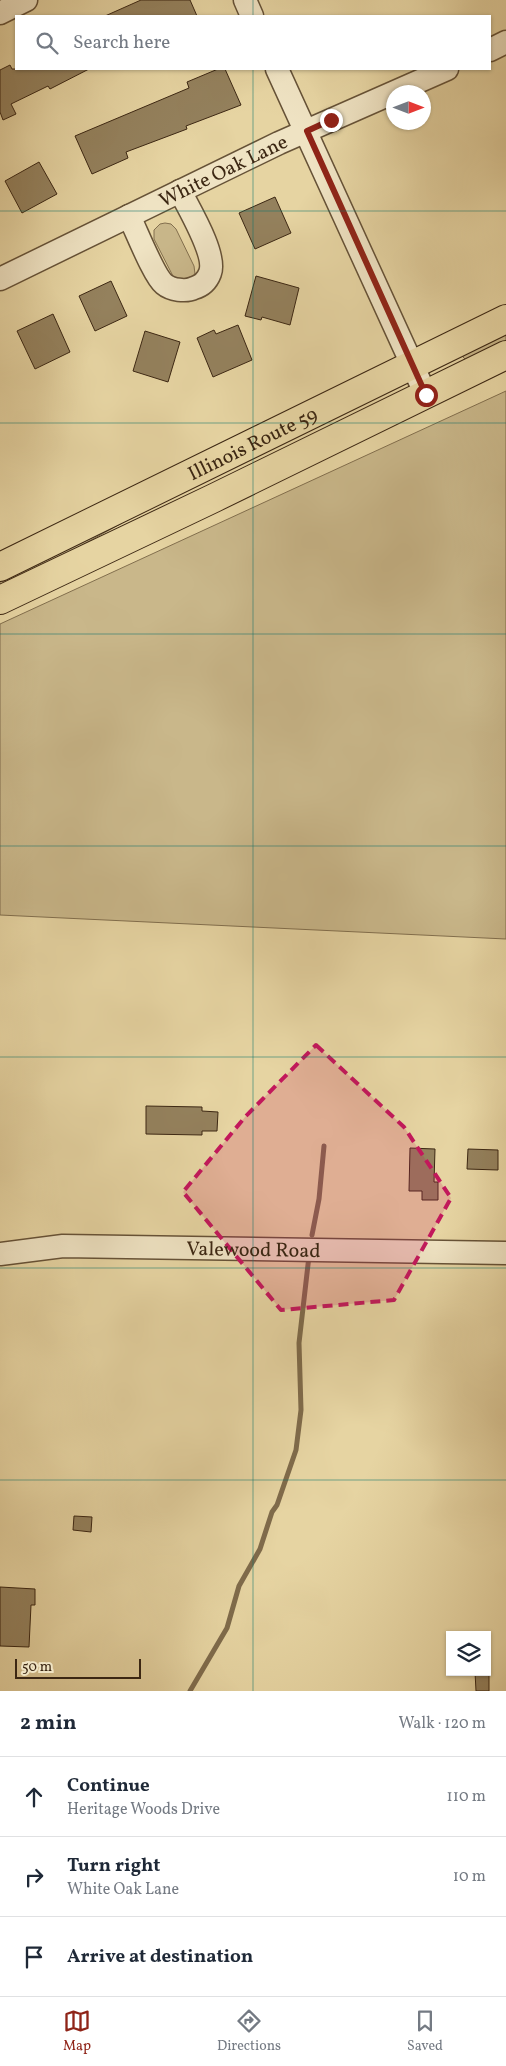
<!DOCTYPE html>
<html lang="en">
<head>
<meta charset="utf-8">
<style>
  body { margin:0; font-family:Vollkorn,serif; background:#f6f6f7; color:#1f2937 }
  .controls { position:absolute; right:15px; bottom:15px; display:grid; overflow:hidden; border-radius:0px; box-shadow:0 1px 4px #0004 }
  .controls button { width:45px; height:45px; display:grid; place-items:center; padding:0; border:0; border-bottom:1px solid #e0e1e3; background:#fff; color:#1f2937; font:25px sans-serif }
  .compass { position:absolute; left:386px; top:85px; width:45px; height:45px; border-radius:50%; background:#fff; box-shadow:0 1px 4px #0004; rotate:90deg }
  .scale { position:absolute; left:15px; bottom:12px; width:126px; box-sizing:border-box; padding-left:5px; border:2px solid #3c2713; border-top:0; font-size:14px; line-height:18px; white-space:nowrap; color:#3c2713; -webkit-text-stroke:4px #efe3c3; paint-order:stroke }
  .stop { position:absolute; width:15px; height:15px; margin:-11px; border:4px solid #8f2418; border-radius:50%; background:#fff }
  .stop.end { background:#8f2418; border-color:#fff; box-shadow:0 1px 5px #0008 }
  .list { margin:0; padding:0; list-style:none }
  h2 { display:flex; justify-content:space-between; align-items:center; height:65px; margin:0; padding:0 20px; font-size:21px }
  h2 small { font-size:16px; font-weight:400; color:#747a83 }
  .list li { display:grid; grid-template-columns:32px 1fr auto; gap:15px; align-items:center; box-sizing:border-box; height:80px; padding:0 20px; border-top:1px solid #e0e1e3 }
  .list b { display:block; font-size:19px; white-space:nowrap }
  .list p { margin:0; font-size:16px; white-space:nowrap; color:#747a83 }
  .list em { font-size:16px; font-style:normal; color:#747a83 }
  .icon { flex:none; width:28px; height:28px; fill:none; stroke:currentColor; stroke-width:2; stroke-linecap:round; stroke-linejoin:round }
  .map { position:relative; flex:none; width:506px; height:1691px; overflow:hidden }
  .search { position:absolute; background:#fff; box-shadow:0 1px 4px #0004; left:15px; right:15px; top:15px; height:55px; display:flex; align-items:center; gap:12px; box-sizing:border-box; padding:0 18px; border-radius:0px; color:#747a83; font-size:19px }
  .sheet { height:305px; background:#fff }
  nav { display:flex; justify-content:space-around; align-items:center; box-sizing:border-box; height:70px; border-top:1px solid #e0e1e3; background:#fff; font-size:14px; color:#747a83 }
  nav a { display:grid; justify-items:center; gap:2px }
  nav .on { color:#8f2418 }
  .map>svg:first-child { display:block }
  .green { fill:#c9b78a; stroke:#826f4e }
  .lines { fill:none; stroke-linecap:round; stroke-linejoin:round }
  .stream { stroke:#7f6b4b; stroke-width:5 }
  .building { fill:#94815d; stroke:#3c2713 }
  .minor-casing { stroke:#665237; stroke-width:25 }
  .major-casing { stroke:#3c2713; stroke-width:30 }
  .minor { stroke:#efe3c3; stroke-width:22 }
  .major { stroke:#e6d4a2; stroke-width:28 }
  .route { stroke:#8f2418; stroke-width:6 }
  .marked { fill:#c2185b; fill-opacity:0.2; stroke:#c2185b; stroke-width:4; stroke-dasharray:10 6; stroke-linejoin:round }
  .grid { fill:none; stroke:#0f766e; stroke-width:1; stroke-opacity:0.55 }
  .labels { text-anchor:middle; stroke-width:4; stroke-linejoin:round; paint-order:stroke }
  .street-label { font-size:20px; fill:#3c2713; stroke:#efe3c3 }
</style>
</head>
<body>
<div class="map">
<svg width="506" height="1691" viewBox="0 0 506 1691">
  <rect width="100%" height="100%" fill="#e6d4a2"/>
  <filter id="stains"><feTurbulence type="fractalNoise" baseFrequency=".004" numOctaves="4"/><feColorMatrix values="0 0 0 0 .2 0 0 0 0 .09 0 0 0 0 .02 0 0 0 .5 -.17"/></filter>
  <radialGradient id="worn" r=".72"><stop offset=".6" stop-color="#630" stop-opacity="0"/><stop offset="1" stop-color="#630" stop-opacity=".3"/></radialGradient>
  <path class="green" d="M 165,223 L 171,224 L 176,229 L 194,266 L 195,274 L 193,279 L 176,282 L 154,239 L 154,230 L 160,224 Z
    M 506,332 L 506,343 L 466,360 L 463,357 L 463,354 Z
    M 506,391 L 506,939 L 0,915 L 0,624 Z
    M 120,520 L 122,523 L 44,566 L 0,588 L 0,579 Z"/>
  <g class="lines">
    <path class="stream" d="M 312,1235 L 319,1199 L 324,1146
      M 190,1691 L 227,1628 L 239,1586 L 260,1549 L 272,1512 L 277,1505 L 296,1450 L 301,1410 L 299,1343 L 309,1256"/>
  </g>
  <path class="building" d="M 141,0 L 190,0 L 197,16 L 105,16 Z
    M 10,65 L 12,69 L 89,69 L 50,89 L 48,86 L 11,104 L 16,114 L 3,120 L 0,112 L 0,70 Z
    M 218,69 L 225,69 L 241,105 L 186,126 L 187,129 L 126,152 L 128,158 L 92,174 L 75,136 L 189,88 L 187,82 Z
    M 39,162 L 57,194 L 22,213 L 5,181 Z
    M 275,197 L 291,233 L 255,249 L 239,213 Z
    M 256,276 L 299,288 L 290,325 L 262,317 L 261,320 L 245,316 Z
    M 111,281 L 127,316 L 95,331 L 79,296 Z
    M 53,314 L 70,352 L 35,369 L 17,331 Z
    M 238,325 L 252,360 L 213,377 L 197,338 L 214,330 L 216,334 Z
    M 145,331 L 180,342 L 168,382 L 133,371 Z
    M 146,1106 L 202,1107 L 202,1111 L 218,1112 L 217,1131 L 202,1131 L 202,1135 L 146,1134 Z
    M 410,1148 L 435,1149 L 434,1182 L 438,1182 L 438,1200 L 422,1200 L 422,1191 L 409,1191 Z
    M 468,1149 L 498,1150 L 498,1170 L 467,1169 Z
    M 74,1516 L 92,1517 L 91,1532 L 73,1530 Z
    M 0,1587 L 35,1589 L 35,1605 L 31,1605 L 29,1647 L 0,1646 Z
    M 475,1672 L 489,1672 L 489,1691 L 476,1691 Z"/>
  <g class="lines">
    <defs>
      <g id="minor">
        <path d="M 245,0 L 252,16"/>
        <path d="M 0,13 L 26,0"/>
        <path d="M 490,50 L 506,42"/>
        <path d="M 277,69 L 426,395"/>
        <path d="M 129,216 C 136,230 154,276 164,284 C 171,290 186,292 194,288 C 201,286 207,281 210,273 C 217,255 189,209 180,191"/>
        <path id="s1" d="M 0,279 L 279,143 L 447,69"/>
        <path id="s2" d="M 0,1254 L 63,1246 L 506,1253"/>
      </g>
      <g id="major">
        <path id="s3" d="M 0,567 L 506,319"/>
        <path d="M 0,600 L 214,498 L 506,355"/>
      </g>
    </defs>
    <use href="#minor" class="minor-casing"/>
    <use href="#major" class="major-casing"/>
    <use href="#minor" class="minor"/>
    <use href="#major" class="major"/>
  </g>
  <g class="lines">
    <path class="route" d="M 331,120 L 307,131 L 426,395"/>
  </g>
  <path class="marked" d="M 316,1045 L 404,1127 L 451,1198 L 394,1300 L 281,1310 L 183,1192 L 245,1117 Z"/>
  <path class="grid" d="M 253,0 L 253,16M 253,69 L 253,1691M 0,211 L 506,211M 0,423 L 506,423M 0,634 L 506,634M 0,846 L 506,846M 0,1057 L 506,1057M 0,1268 L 506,1268M 0,1480 L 506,1480"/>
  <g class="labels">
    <g class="street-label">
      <text dy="7" stroke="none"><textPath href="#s1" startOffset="248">White Oak Lane</textPath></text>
      <text dy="7" stroke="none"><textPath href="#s3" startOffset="281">Illinois Route 59</textPath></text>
      <text dy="7" stroke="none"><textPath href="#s2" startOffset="254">Valewood Road</textPath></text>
    </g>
  </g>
  <rect width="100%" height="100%" filter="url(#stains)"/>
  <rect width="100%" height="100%" fill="url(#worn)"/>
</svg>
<div class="controls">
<button><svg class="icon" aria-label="layers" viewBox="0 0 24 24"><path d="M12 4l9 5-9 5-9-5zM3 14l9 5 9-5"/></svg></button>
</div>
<svg class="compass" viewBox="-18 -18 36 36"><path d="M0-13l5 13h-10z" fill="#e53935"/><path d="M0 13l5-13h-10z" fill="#747a83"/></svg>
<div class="scale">50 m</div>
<div class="stop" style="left:426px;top:395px"></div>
<div class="stop end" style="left:331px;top:120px"></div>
<div class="search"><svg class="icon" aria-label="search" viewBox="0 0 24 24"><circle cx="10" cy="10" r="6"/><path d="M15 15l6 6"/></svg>Search here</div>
</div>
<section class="sheet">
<h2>2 min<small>Walk · 120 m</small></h2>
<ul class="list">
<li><svg class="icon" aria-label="ahead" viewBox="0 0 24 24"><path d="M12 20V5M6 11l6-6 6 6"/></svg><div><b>Continue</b><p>Heritage Woods Drive</p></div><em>110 m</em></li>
<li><svg class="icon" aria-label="right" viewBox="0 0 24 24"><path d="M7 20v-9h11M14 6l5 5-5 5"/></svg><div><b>Turn right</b><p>White Oak Lane</p></div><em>10 m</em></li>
<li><svg class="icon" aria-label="arrive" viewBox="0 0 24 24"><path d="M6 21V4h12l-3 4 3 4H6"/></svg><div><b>Arrive at destination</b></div></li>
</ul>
</section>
<nav>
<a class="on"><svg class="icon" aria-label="map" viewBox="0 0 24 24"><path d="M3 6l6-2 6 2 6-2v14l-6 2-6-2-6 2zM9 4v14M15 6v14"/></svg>Map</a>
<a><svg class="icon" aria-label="directions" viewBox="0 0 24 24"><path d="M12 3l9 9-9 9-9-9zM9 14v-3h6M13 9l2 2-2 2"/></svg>Directions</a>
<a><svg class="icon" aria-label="saved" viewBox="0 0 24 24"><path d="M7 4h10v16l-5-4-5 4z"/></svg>Saved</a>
</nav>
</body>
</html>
